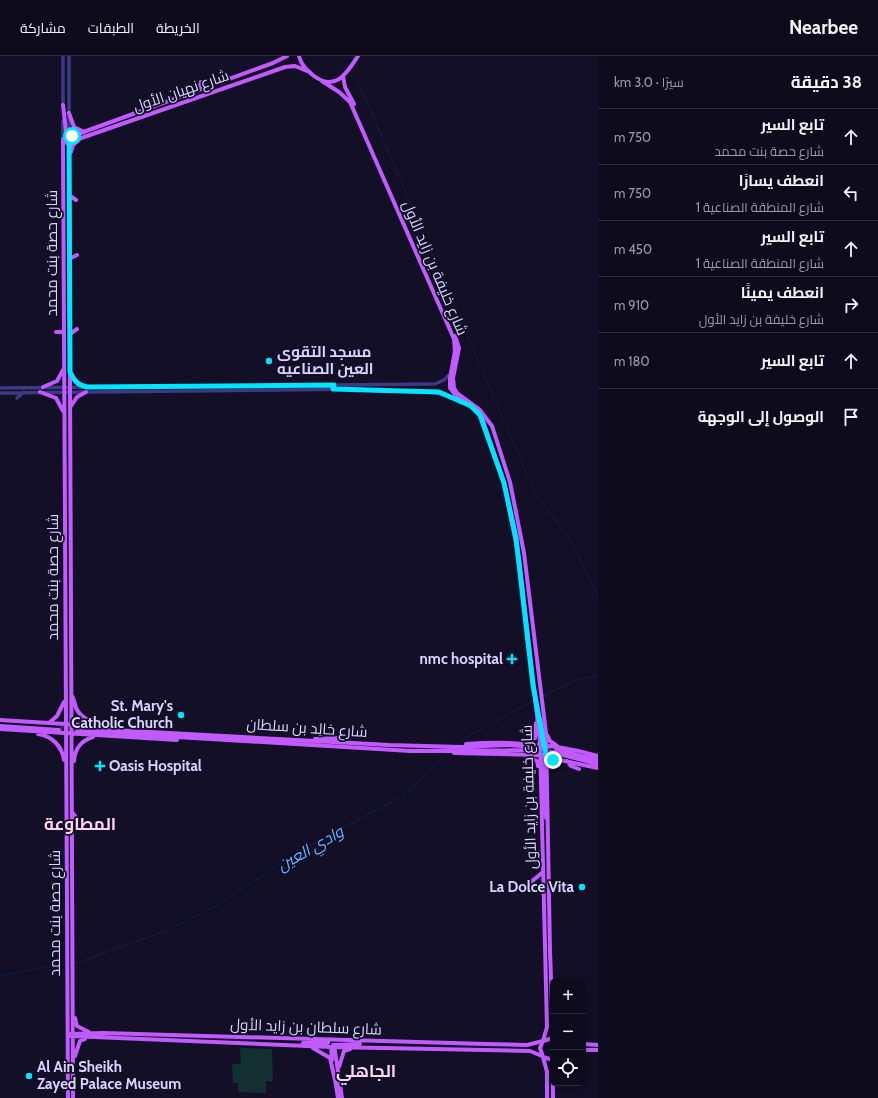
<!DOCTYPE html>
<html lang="ar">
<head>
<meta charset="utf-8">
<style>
  body { margin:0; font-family:Cabin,Cairo,sans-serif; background:#1c1929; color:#f1f3f6; direction:rtl }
  .controls { position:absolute; right:12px; bottom:12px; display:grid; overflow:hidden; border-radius:6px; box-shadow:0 2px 10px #0003 }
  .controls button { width:36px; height:36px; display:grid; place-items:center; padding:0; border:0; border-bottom:1px solid #2e2b3b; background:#0e0b1c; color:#f1f3f6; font:20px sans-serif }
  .stop { position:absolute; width:12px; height:12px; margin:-9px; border:3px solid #00e5ff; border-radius:50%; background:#fff }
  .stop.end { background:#00e5ff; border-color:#fff; box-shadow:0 1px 4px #0008 }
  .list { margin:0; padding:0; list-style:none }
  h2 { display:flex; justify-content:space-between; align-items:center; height:52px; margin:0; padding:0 16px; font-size:17px }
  h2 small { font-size:13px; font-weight:400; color:#9b9ba3 }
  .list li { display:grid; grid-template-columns:26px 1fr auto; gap:12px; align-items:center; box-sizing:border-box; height:56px; padding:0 16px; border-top:1px solid #2e2b3b }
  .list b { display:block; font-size:15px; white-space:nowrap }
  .list p { margin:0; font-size:13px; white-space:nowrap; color:#9b9ba3 }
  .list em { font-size:13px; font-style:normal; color:#9b9ba3 }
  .icon { flex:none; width:22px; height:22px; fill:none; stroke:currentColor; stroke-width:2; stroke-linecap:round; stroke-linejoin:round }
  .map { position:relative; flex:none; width:598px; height:1042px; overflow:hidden; direction:ltr }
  header { display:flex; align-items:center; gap:24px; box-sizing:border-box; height:56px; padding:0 20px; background:#0e0b1c; border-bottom:1px solid #2e2b3b }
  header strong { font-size:19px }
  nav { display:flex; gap:22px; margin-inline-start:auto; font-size:14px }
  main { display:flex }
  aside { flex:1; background:#0e0b1c }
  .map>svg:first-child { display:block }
  .green { fill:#12302f }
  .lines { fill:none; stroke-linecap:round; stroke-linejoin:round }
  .stream { stroke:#0c2248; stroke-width:1 }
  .major-tunnel { stroke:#312d47; stroke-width:4; stroke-dasharray:4 2; stroke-linecap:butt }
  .minor { stroke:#3d3a85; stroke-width:3.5 }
  .major { stroke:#c25bff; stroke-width:4 }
  .route { stroke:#00e5ff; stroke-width:5 }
  .poi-dot { fill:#00e5ff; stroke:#130f26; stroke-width:1.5 }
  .labels { text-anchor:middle; stroke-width:3.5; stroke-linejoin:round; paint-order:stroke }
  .street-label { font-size:15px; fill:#d9d4ff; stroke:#130f26 }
  .poi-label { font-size:15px; font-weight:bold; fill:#d9d4ff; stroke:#130f26; text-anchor:start }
  .water-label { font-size:16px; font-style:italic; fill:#62b6ff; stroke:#130f26 }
  .quarter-label { font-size:17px; font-weight:bold; fill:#ffd6f0; stroke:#130f26 }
</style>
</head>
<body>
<header>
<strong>Nearbee</strong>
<nav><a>الخريطة</a><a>الطبقات</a><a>مشاركة</a></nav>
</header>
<main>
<aside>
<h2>38 دقيقة<small>سيرًا · 3.0 km</small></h2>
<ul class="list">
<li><svg class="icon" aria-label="ahead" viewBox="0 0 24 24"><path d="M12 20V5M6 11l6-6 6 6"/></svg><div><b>تابع السير</b><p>شارع حصة بنت محمد</p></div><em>750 m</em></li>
<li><svg class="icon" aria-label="left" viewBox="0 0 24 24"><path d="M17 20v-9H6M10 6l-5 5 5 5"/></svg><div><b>انعطف يسارًا</b><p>شارع المنطقة الصناعية 1</p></div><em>750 m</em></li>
<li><svg class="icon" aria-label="ahead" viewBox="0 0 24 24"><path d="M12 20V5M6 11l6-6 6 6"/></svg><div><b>تابع السير</b><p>شارع المنطقة الصناعية 1</p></div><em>450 m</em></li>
<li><svg class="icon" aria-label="right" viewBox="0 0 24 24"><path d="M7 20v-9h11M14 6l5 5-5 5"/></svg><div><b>انعطف يمينًا</b><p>شارع خليفة بن زايد الأول</p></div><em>910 m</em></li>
<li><svg class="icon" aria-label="ahead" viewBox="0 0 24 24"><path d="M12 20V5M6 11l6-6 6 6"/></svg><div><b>تابع السير</b></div><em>180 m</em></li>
<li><svg class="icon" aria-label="arrive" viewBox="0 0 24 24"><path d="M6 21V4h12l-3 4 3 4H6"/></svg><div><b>الوصول إلى الوجهة</b></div></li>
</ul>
</aside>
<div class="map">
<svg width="598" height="1042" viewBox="0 0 598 1042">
  <rect width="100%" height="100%" fill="#130f26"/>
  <path class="green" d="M 240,992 L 272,993 L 273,1025 L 266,1025 L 266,1037 L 238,1036 L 238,1027 L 233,1027 L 232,1008 L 241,1008 Z"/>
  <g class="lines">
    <path class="stream" d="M 358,25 L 534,435 L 571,485 L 598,540
      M 543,640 L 578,623 L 598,620
      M 456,689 L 461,684 L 533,645
      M 74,908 L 168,874 L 216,850 L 303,793 L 390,747 L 414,730 L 448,697
      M 0,920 L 56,909 L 65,909"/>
    <path class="major-tunnel" d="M 60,670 L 77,672
      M 59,674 L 75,674
      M 537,691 L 551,693"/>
    <path class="minor" d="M 63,0 L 63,51
      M 69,0 L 69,81
      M 63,83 L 63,65
      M 0,332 L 435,328 L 444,324 L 451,317
      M 0,337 L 360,333 C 365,333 370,335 376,335 C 410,336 432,331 464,347
      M 17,342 L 24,336"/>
    <path class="major" d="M 299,0 C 301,9 307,14 314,20 C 336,36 347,17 358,0
      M 343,20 L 345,31 L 354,48
      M 322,25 L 339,36 L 350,46 L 454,283 L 455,295 L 450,322 L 450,332 L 457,341 L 474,351 L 483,365 L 504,427 L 519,502 L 540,686 L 547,971 L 543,985
      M 199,33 L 201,26
      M 63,49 L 67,84
      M 69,57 L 74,71 L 84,76
      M 69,81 L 73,1042
      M 67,82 L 273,7 L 287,0
      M 63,83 L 68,1042
      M 67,87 L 285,11 L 295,10 L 307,15
      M 71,96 L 73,89 L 79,84
      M 69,139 L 76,144
      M 69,203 L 77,199
      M 56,276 L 64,276
      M 70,278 L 77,273
      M 455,280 L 459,292 L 453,322 L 454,332 L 457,337 L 479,353 L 492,370 L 510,426 L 524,497 L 546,677 L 550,895 L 553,977
      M 71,318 L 78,328 L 87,331
      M 43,331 L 57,325 L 63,314
      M 40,336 L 56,342 L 63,355
      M 71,350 L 77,341 L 86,336
      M 72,640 C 74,644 75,648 76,652 C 83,666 96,666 108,671
      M 540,663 L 542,678
      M 0,664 L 82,669
      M 49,667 L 57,660 L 64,646
      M 0,670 L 59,674
      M 77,672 L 389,689 L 460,691 L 508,689 L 535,691
      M 0,673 L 177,684
      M 77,675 L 411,695 L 535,694
      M 38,678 C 52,680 62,690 64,704
      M 547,679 L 550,685 L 557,690
      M 315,683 L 340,682
      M 528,685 L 535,682 L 536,667
      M 466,688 C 511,685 554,687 598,700
      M 556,694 L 598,704
      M 551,696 L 598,708
      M 454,697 L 536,699 L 598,712
      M 543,699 L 546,762
      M 528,701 L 537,705 L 538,710
      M 74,705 C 75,693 80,685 93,681
      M 567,705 L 571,710 L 579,713
      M 72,756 L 77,763
      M 531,826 L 543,816
      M 75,962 L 77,970 L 89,976
      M 70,978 L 103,977 L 486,988 L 527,989 L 543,985
      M 70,980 L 331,991 L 530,995 L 542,1000
      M 553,982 L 543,985 L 540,992 L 543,1001 L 553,1004
      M 303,987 L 328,987 L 328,984
      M 583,988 L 598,989
      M 333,989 L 360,988
      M 334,989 L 342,1042
      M 331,991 L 332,1004
      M 313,992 L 330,1002 L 335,1024
      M 583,994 L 598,994
      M 75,1000 L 80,985 L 85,983
      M 543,1001 L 547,1016 L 547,1042
      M 339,1011 L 344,995 L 350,993
      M 335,1023 L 338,1042
      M 553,1042 L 553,1010"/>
  </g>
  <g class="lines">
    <path class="route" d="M 72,80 L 69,81 L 70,316 C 74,325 78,329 87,331 L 334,329 L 333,333 L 439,336 L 471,350 L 480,359 L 504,427 L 516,482 L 533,629 L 546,700 L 556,702 L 553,704"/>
  </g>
  <g class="poi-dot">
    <circle cx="269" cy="305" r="4"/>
    <path d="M510 597h4v4h4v4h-4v4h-4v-4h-4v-4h4z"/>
    <circle cx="181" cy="659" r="4"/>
    <path d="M98 704h4v4h4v4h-4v4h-4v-4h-4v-4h4z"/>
    <circle cx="582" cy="831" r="4"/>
    <circle cx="29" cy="1020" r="4"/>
  </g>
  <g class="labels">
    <g class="street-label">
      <text transform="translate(181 35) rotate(-19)" y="5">شارع نهيان الأول</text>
      <text transform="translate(52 197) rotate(-90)" y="5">شارع حصة بنت محمد</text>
      <text transform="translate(435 212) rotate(67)" y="5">شارع خليفة بن زايد الأول</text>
      <text transform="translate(53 521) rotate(-90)" y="5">شارع حصة بنت محمد</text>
      <text transform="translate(307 672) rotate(4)" y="5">شارع خالِد بن سلطان</text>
      <text transform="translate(529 741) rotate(-92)" y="5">شارع خليفة بن زايد الأول</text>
      <text transform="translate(55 857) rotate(-90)" y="5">شارع حصة بنت محمد</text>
      <text transform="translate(306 971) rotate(2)" y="5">شارع سلطان بن زايد الأول</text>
    </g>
    <g class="poi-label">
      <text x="277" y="301">مسجد التقوى<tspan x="277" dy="17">العين الصناعيه</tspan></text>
      <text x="503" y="608" text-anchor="end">nmc hospital</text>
      <text x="173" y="655" text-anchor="end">St. Mary's<tspan x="173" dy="17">Catholic Church</tspan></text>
      <text x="109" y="715">Oasis Hospital</text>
      <text x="574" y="836" text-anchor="end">La Dolce Vita</text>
      <text x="37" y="1016">Al Ain Sheikh<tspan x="37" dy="17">Zayed Palace Museum</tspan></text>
    </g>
    <g class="water-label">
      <text transform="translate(310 792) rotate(-30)" y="6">وادي العين</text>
    </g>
    <g class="quarter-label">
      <text x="80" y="774">المطاوعة</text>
      <text x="366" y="1021">الجاهلي</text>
    </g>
  </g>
</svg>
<div class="controls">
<button>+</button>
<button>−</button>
<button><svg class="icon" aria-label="locate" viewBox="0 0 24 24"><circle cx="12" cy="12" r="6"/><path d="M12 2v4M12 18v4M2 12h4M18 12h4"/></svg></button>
</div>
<div class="stop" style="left:72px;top:80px"></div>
<div class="stop end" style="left:553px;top:704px"></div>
</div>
</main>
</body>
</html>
